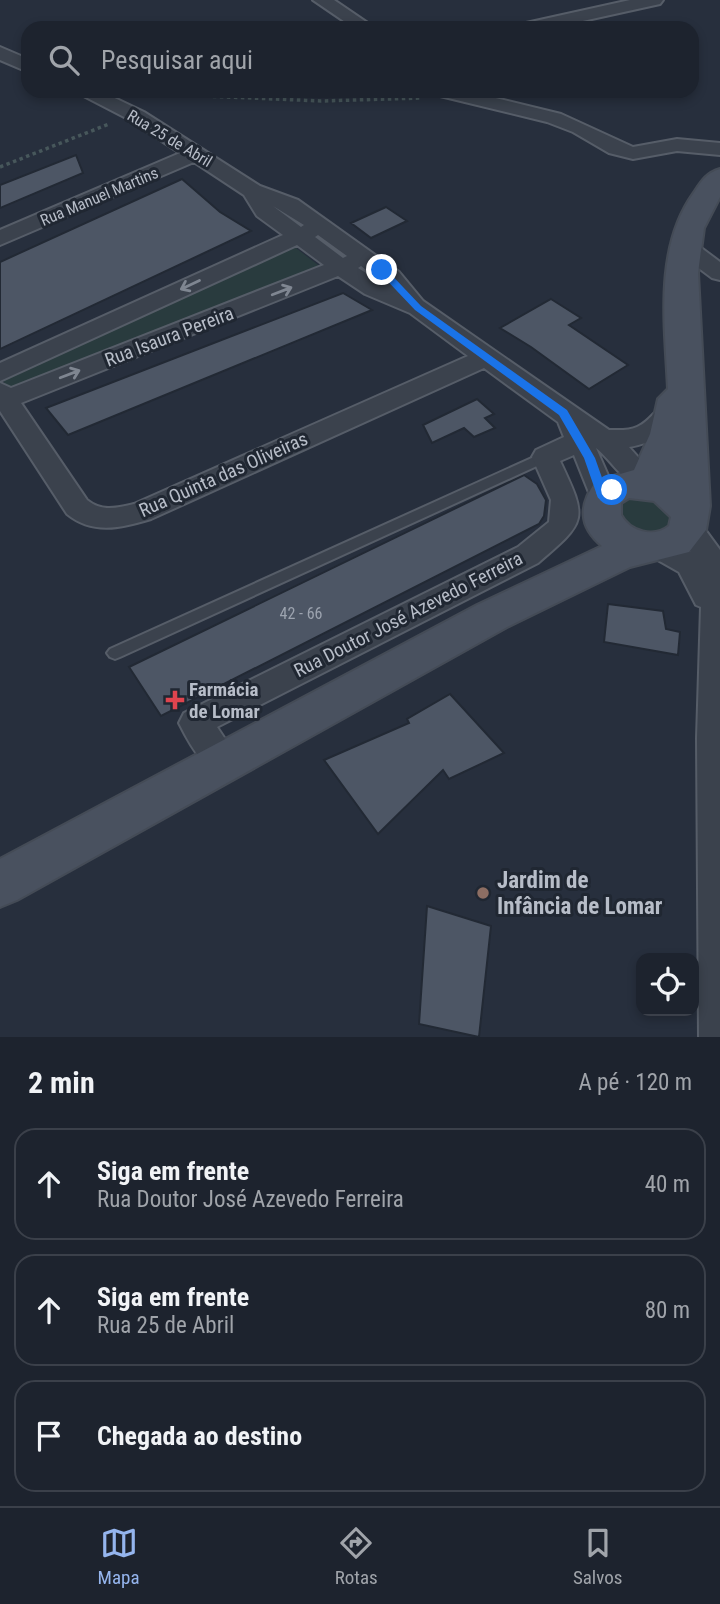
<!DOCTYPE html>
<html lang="pt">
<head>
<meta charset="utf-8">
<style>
  body { margin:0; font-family:"Roboto Condensed",sans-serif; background:#2a2f3a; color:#f1f3f6 }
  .controls { position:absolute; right:21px; bottom:21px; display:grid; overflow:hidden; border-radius:14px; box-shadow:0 4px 10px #0003 }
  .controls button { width:63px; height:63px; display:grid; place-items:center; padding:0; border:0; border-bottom:2px solid #3b404a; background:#1d232e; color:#f1f3f6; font:35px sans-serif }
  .stop { position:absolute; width:21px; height:21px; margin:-16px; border:5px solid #1a73e8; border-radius:50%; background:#fff }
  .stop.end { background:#1a73e8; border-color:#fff; box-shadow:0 2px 7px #0008 }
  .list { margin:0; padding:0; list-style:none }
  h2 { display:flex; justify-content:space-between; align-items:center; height:91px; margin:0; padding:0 28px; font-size:30px }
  h2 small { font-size:23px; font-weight:400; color:#a0a4aa }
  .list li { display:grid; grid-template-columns:46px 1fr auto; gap:21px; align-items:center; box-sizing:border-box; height:112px; margin:0 14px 14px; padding:0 14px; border:2px solid #3b404a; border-radius:21px }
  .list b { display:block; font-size:26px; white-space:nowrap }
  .list p { margin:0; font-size:23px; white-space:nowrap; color:#a0a4aa }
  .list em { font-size:23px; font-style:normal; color:#a0a4aa }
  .icon { flex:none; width:38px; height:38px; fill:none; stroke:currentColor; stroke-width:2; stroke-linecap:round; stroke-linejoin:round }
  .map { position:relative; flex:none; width:720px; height:1037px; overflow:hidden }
  .search { position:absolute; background:#1d232e; box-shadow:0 4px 10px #0003; left:21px; right:21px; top:21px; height:77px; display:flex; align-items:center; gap:18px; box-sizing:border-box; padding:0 24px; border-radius:21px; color:#a0a4aa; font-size:26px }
  .sheet { height:469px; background:#1d232e }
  nav { display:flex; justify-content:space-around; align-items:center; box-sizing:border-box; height:98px; border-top:2px solid #3b404a; background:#1d232e; font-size:19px; color:#a0a4aa }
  nav a { display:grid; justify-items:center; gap:4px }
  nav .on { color:#95b5ee }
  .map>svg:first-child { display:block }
  .green { fill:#293b3e }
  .building { fill:#4d5665; stroke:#222934; stroke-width:2 }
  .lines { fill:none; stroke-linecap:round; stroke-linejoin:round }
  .service-casing { stroke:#565d68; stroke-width:4 }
  .minor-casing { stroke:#565d68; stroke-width:4 }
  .secondary-casing { stroke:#444b56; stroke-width:4 }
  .path { stroke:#47575b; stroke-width:3.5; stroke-dasharray:3.5 3.5; stroke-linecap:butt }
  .service { fill:#3b424d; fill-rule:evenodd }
  .minor { fill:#3b424d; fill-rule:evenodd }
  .secondary { fill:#49515f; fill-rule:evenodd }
  .oneway { stroke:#7f8691 }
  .route { fill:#1a73e8 }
  .health-dot { fill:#e0444e; stroke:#202732; stroke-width:2.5 }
  .education-dot { fill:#8d6e63; stroke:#202732; stroke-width:2.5 }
  .labels { text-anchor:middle; stroke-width:6; stroke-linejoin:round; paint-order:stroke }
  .far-street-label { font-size:16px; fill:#b7bdc8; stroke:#202732 }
  .number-label { font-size:16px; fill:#9ca3af }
  .street-label { font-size:19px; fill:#b7bdc8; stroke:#202732 }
  .poi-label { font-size:19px; font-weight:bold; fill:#b7bdc8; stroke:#202732; text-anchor:start }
  .near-poi-label { font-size:23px; font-weight:bold; fill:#b7bdc8; stroke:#202732; text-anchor:start }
</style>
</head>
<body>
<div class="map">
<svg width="720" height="1037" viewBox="0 0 720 1037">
  <rect width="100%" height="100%" fill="#272f3d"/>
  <path class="green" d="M 292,245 L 322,268 L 12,391 L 1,379 Z
    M 643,494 L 672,510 L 670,529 L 647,536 L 622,524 L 620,503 L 625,498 Z"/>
  <path class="building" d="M 76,155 L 83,173 L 0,208 L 0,185 Z
    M 182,179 L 220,212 L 251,231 L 0,349 L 0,262 Z
    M 386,207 L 407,221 L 371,238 L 351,223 Z
    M 343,293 L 372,310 L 68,435 L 46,408 Z
    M 551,299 L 581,318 L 569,325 L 628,365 L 589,389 L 531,347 L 500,328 Z
    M 477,399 L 494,414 L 485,418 L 495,428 L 474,437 L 464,428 L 432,443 L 423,425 Z
    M 524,475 L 537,484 L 546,500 L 544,516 L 539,524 L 161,716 L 129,667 Z
    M 608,604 L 663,611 L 666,629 L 680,632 L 678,655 L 604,642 Z
    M 450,694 L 504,753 L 449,779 L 443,770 L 378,834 L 324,760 L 409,723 L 407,719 Z
    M 427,906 L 491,926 L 479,1037 L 419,1024 Z"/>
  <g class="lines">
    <defs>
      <path id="service" d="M 545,452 L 552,457 L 550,460 L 120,657 L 115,659 L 110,657 L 107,653 L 110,649 Z"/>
      <path id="minor" d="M 313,0 L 334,0 L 375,28 L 354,28 Z
        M 630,0 L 663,0 L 660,4 L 551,28 L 517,28 L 526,23 Z
        M 0,47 L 28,59 L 28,72 L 0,60 Z
        M 74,91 L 100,91 L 144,112 L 260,186 L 298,200 L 399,272 L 423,301 L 609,430 C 618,430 629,431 637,427 C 656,419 660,395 683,402 L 687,408 C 673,430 655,443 629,447 L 661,483 L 657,490 C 632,497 614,462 596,448 L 618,498 L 614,505 L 604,508 L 594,505 L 574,455 L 560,461 C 588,520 587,521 538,563 L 217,727 L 241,763 L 237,773 C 210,783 190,745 179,723 L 184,713 L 518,547 L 549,522 L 551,500 L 532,457 L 536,450 L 564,437 L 558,422 L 484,368 L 151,519 C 121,528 93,535 67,514 L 0,411 L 0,383 L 11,388 L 324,265 L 297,245 L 0,381 L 0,363 L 283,235 L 257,216 L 244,195 L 194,162 L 0,245 L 0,230 L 180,153 L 130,120 ZM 273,206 L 304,225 L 301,227 ZM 318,235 L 347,256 L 343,258 L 315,237 ZM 361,266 L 387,286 L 358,268 ZM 338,276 L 365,294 L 410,313 L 468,356 L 134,504 C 116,508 102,512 87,500 L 21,403 Z
        M 433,91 L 467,91 L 561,114 L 633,147 L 677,139 L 720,143 L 720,155 L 677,151 L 633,159 L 609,153 L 573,132 L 547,122 L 436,95 Z
        M 684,239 L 692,241 L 720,262 L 720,280 L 712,278 L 676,251 L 673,246 L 676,241 Z
        M 688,517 L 698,520 L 720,550 L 720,1037 L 699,1037 L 697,738 L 701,607 L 696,605 L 679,572 L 649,555 L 645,547 L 649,539 L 659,536 L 691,552 L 674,527 L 678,520 Z"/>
      <path id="secondary" d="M 720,169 L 720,197 L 704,228 L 698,273 L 710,506 L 706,530 L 689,552 L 630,567 L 507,627 L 17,900 L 0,907 L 0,859 L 477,605 L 602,546 C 578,526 579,505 596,481 L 634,470 L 650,434 L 658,399 L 668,389 C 665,325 654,249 693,194 C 701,182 706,173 720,169 ZM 629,498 L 654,501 L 671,517 L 669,526 C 654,538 630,532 621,515 L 621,503 Z"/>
    </defs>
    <use href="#service" class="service-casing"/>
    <use href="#minor" class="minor-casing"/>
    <use href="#secondary" class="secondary-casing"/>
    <path class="path" d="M 193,91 L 204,96 L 321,101 L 422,98
      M 0,167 L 109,124"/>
    <use href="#service" class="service"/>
    <use href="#minor" class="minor"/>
    <use href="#secondary" class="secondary"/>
  </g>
  <defs><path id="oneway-shaft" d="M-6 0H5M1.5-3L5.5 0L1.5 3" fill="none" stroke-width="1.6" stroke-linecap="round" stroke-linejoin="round" transform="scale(1.75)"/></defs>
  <g class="oneway">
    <use href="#oneway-shaft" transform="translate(190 285) rotate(155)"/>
    <use href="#oneway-shaft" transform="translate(282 291) rotate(-21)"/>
    <use href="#oneway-shaft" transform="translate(70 374) rotate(-21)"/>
  </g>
  <path class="route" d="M 378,268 L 385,268 L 421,306 L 567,410 L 595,458 L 606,489 L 612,486 L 617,490 L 608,501 L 598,498 L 584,458 L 559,415 L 415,310 L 378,271 Z"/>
  <path class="health-dot" d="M171.5 689.5h7v7h7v7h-7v7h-7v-7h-7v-7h7z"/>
  <circle class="education-dot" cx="483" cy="893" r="7"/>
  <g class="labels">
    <g class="far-street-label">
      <text transform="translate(170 138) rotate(31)" y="6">Rua 25 de Abril</text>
      <text transform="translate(99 196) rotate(-23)" y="6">Rua Manuel Martins</text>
    </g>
    <g class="number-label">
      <text x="301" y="619">42 - 66</text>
    </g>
    <g class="street-label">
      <text transform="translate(169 336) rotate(-21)" y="7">Rua Isaura Pereira</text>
      <text transform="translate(223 474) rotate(-24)" y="7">Rua Quinta das Oliveiras</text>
      <text transform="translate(408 614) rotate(-27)" y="7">Rua Doutor José Azevedo Ferreira</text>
    </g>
    <g class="poi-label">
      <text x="189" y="696">Farmácia<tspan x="189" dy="22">de Lomar</tspan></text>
    </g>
    <g class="near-poi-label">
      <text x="497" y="888">Jardim de<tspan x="497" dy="26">Infância de Lomar</tspan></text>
    </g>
  </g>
</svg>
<div class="controls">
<button><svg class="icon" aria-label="locate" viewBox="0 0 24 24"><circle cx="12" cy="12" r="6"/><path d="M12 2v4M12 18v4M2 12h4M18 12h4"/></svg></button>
</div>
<div class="stop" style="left:612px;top:490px"></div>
<div class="stop end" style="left:382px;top:270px"></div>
<div class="search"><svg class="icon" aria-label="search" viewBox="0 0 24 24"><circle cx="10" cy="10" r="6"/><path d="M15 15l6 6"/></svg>Pesquisar aqui</div>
</div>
<section class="sheet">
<h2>2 min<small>A pé · 120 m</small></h2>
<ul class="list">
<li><svg class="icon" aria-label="ahead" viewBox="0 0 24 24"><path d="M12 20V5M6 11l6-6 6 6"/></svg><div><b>Siga em frente</b><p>Rua Doutor José Azevedo Ferreira</p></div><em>40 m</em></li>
<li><svg class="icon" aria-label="ahead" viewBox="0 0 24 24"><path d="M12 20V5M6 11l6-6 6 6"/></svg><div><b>Siga em frente</b><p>Rua 25 de Abril</p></div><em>80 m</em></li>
<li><svg class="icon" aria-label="arrive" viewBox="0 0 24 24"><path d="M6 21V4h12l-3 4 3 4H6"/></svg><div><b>Chegada ao destino</b></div></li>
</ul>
</section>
<nav>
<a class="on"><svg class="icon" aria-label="map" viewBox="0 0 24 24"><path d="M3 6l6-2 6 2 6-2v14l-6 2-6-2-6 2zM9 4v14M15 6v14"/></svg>Mapa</a>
<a><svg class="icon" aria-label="directions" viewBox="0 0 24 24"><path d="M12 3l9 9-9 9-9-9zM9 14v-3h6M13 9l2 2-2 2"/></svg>Rotas</a>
<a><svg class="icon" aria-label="saved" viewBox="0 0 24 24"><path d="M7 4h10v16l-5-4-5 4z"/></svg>Salvos</a>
</nav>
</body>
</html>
